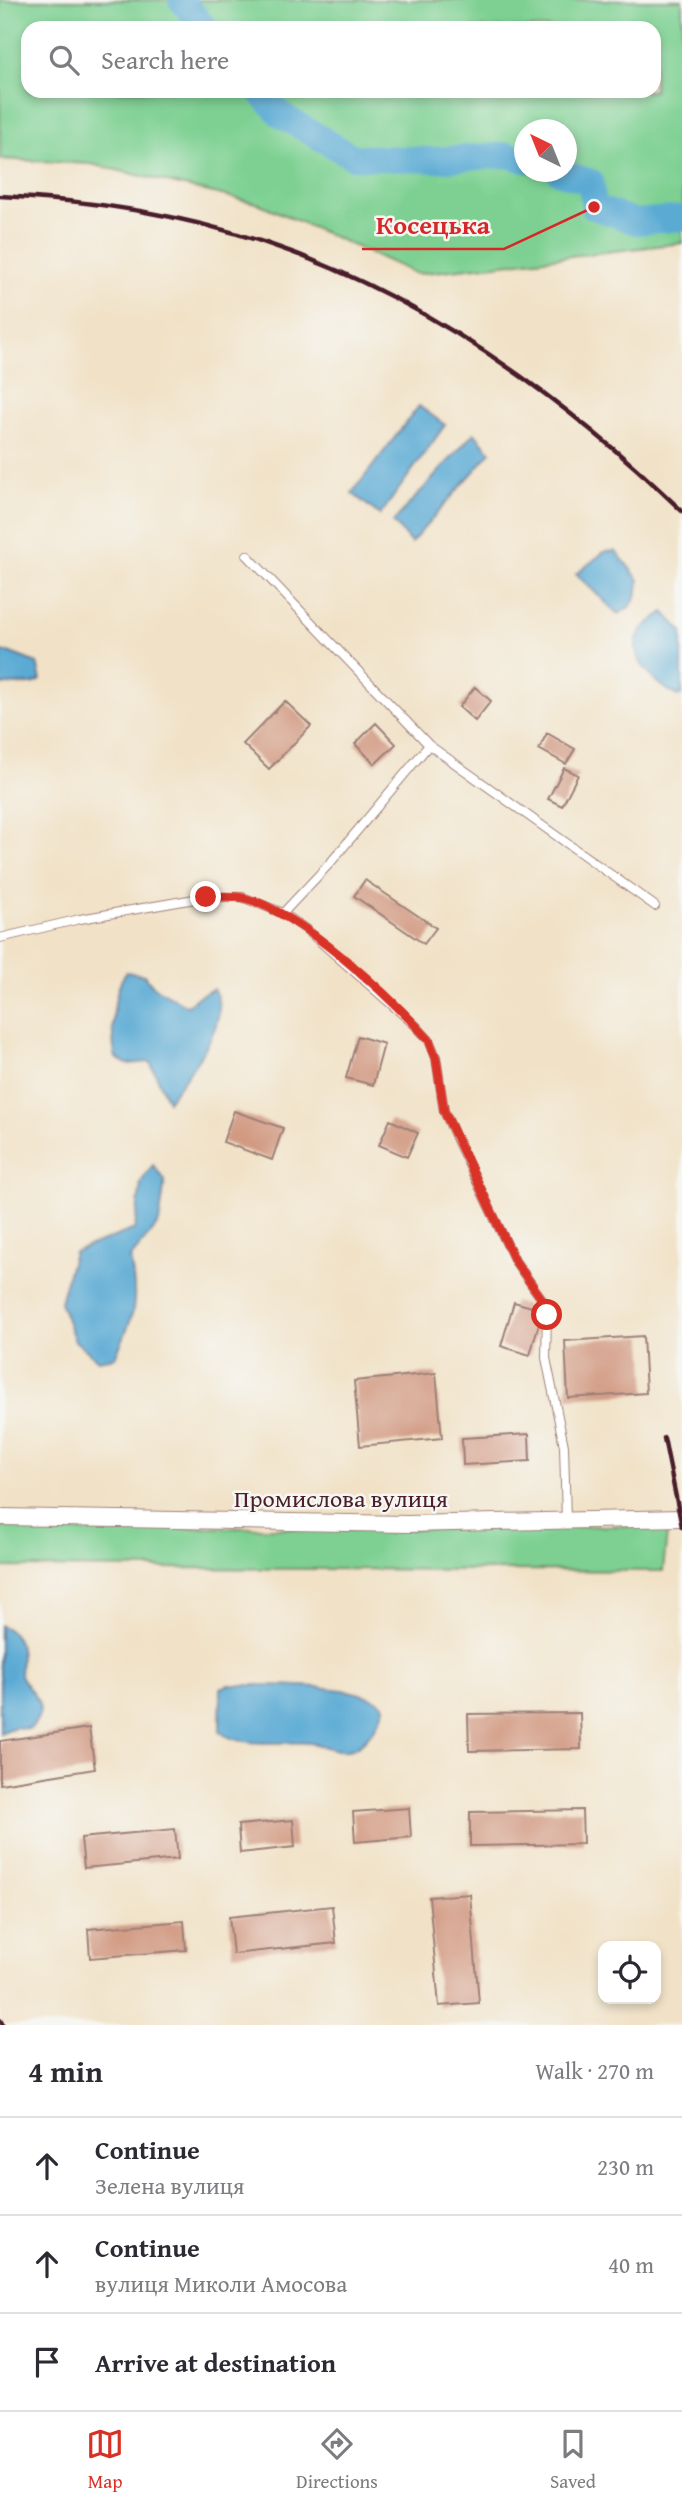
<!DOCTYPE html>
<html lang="en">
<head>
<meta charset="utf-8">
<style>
  body { margin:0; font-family:"Gentium Book Plus",serif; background:#f7f7f7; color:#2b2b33 }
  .controls { position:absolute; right:21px; bottom:21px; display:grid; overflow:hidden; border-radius:14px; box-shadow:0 4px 10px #0003 }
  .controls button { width:63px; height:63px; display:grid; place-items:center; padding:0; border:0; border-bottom:2px solid #e1e1e2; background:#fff; color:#2b2b33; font:35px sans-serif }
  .compass { position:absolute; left:514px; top:119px; width:63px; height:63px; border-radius:50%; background:#fff; box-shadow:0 4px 10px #0003; rotate:317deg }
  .stop { position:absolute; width:21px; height:21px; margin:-16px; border:5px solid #d93025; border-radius:50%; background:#fff }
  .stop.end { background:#d93025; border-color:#fff; box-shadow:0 2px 7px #0008 }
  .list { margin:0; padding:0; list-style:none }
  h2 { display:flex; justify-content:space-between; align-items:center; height:91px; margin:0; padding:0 28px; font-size:30px }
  h2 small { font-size:23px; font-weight:400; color:#7c7c81 }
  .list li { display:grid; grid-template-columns:46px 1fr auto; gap:21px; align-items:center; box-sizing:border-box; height:98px; padding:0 28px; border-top:2px solid #e1e1e2 }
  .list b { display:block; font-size:26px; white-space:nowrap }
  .list p { margin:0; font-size:23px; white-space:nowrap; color:#7c7c81 }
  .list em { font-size:23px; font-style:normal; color:#7c7c81 }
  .icon { flex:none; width:38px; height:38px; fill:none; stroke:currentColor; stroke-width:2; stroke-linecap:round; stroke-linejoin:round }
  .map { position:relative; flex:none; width:682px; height:2025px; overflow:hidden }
  .search { position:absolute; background:#fff; box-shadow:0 4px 10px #0003; left:21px; right:21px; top:21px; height:77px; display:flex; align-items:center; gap:18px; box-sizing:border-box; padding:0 24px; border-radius:21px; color:#7c7c81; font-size:26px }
  .sheet { height:385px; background:#fff }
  nav { display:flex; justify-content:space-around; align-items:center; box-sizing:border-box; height:98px; border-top:2px solid #e1e1e2; background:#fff; font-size:19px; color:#7c7c81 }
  nav a { display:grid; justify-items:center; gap:4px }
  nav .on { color:#d93025 }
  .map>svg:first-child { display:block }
  .green { fill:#7dd092; stroke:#64785e; stroke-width:2; fill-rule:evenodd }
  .water { fill:#5aaad4; stroke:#526480; stroke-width:2 }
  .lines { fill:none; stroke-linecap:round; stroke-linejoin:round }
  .river { stroke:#5aaad4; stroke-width:26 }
  .building { fill:#d29a82 }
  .lane-casing { stroke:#9e8079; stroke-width:10 }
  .street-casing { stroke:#9e8079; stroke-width:18 }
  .lane { stroke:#fff; stroke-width:8 }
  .street { stroke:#fff; stroke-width:16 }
  .rail { stroke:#4a1f2b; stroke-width:4.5 }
  .route { stroke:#d93025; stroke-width:9 }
  .labels { text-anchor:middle; stroke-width:5; stroke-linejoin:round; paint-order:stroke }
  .street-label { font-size:24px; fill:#4a1f2b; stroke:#f6f6f2 }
  .leader { fill:none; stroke:#d62828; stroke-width:2.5 }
  .callout-dot { fill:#d62828; stroke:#f6f6f2; stroke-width:2.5 }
  .callout-label { font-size:26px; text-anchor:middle; font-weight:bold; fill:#d62828; stroke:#f6f6f2; stroke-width:5; stroke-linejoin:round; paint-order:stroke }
</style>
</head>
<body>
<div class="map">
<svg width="682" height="2025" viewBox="0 0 682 2025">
  <rect width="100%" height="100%" fill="#f6f6f2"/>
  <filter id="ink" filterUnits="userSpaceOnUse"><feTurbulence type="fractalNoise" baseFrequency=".0143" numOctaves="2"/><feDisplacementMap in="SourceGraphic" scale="14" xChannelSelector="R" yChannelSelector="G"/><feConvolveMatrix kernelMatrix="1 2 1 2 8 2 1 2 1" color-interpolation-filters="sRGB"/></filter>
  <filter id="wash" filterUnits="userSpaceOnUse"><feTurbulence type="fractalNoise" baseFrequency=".00686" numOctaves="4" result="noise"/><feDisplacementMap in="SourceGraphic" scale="28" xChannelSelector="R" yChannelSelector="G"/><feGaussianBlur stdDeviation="1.57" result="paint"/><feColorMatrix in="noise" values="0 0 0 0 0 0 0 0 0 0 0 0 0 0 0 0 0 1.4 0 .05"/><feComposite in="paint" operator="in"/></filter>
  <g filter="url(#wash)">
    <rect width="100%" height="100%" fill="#f1e2c7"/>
    <path class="green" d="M 0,0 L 682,0 L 682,243 L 417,274 L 260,204 L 91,164 L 0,159 ZM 28,28 L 654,28 L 654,91 L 28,91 ZM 524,130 L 566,130 L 566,172 L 524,172 Z
      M 668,1525 L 663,1571 L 0,1567 L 0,1526 L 402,1529 Z"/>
    <path class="water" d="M 419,406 L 445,425 L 380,515 L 352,493 Z
      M 474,433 L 491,452 L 411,543 L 393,522 Z
      M 616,551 L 639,580 C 638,597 634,606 618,614 L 576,574 L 604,552 Z
      M 664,612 L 682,631 L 682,694 L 678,696 C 657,685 622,655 642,630 C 647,623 657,617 664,612 Z
      M 8,652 L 37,663 L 41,680 L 33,684 L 0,685 L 0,653 Z
      M 126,972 L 144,975 L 154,987 L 187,1006 L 200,995 L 213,989 C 236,1020 186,1075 168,1101 L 150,1062 L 127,1064 L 116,1058 C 110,1033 112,993 126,972 Z
      M 153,1165 L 165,1180 L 159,1223 L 130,1258 C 139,1303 134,1317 115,1357 L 98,1360 L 75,1341 L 60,1302 L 74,1252 L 135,1229 L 141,1182 Z
      M 0,1625 C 23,1635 22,1653 20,1675 C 30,1695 53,1704 30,1729 L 15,1727 L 0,1733 Z
      M 228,1685 C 259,1685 367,1682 385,1707 C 382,1720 365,1745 352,1749 C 338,1753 329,1747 315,1744 C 287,1739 244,1750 220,1732 L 221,1688 Z"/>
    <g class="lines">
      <path class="river" d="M 181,0 L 205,28
        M 259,91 L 281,115 L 353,157 L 433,160 L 509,155 L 524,160
        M 559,172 L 591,182 L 594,207 L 636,222 L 682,218"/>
    </g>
    <g id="blocks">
      <path class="building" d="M 475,687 L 491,701 L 475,721 L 459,707 Z
        M 285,701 L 311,726 L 269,769 L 243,744 Z
        M 376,723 L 396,744 L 375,764 L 355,744 Z
        M 547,733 L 575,749 L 566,764 L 539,749 Z
        M 564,768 L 578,775 L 562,806 L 548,799 Z
        M 365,880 L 436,928 L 424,944 L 354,896 Z
        M 358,1036 L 384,1044 L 373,1085 L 346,1078 Z
        M 234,1111 L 283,1128 L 272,1160 L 223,1142 Z
        M 390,1120 L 418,1133 L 407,1157 L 379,1145 Z
        M 514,1302 L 539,1309 L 540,1320 L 530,1355 L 501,1346 Z
        M 643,1336 L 646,1393 L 568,1398 L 565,1341 Z
        M 436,1373 L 442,1438 L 360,1446 L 354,1381 Z
        M 529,1434 L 530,1461 L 463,1465 L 462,1438 Z
        M 580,1713 L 581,1749 L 469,1751 L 468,1714 Z
        M 89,1728 L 95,1769 L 0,1784 L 0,1741 Z
        M 409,1808 L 411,1837 L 355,1842 L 353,1812 Z
        M 582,1810 L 583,1844 L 470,1846 L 470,1812 Z
        M 293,1820 L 295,1847 L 240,1853 L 238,1825 Z
        M 175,1829 L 178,1859 L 84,1868 L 81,1838 Z
        M 470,1894 L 479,2003 L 439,2006 L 429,1897 Z
        M 332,1906 L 336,1943 L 233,1954 L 229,1917 Z
        M 184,1921 L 186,1950 L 90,1958 L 88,1929 Z"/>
    </g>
  </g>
  <g filter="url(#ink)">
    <use href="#blocks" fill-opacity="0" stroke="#9e8079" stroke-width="2"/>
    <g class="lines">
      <defs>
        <path id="lane" d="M 247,555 L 429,745 L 331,862 L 283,913
          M 429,745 L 655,906
          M 0,938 L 80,919 L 206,897 L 242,897 L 283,913 L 308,931 L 416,1026 L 429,1040 L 436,1057 L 444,1111 L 458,1142 L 515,1261 L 544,1302 L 547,1315 L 546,1358 L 564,1446 L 566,1521"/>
        <path id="street" d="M 0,1517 L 408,1524 L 682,1518"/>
      </defs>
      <use href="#lane" class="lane-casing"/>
      <use href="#street" class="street-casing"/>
      <use href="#lane" class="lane"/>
      <use href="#street" class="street"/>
      <path class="rail" d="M 0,196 C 89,200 181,214 266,243 C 422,295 564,398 682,511
        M 664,1438 L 682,1527
        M 0,2020 L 3,2025"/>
    </g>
  </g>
  <g class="lines" filter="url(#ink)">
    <path class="route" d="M 206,897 C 218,897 232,895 244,898 C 300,912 390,996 429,1040 L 436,1058 L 444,1111 L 515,1261 L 544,1302 L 547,1315"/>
  </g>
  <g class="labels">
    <g class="street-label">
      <text x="341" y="1507">Промислова вулиця</text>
    </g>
  </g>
  <path class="leader" d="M594 207L504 249H362"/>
  <circle class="callout-dot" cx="594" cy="207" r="7"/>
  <g class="callout-label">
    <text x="433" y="234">Косецька</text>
  </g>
</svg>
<div class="controls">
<button><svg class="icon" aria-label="locate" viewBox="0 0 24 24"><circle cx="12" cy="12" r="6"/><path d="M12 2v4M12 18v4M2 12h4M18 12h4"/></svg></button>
</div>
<svg class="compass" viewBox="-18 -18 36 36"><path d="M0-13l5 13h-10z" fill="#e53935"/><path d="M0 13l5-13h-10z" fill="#7c7c81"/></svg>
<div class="stop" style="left:547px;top:1315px"></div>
<div class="stop end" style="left:206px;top:897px"></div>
<div class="search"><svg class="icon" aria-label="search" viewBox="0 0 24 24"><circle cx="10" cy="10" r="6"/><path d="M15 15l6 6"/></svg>Search here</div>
</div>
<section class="sheet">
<h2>4 min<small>Walk · 270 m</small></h2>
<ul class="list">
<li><svg class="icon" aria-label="ahead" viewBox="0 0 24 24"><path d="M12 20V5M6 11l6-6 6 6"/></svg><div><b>Continue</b><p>Зелена вулиця</p></div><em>230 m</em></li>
<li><svg class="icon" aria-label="ahead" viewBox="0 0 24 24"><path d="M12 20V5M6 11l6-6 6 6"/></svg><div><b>Continue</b><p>вулиця Миколи Амосова</p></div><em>40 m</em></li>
<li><svg class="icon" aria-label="arrive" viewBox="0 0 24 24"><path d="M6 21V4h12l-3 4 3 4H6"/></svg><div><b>Arrive at destination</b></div></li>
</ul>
</section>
<nav>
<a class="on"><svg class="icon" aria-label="map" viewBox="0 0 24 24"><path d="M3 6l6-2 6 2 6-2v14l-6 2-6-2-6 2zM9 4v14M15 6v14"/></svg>Map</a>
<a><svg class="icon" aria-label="directions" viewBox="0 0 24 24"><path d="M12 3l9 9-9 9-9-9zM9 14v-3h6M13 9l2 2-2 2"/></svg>Directions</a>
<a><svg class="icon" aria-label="saved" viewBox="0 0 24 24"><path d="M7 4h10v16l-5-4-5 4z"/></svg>Saved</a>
</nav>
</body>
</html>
